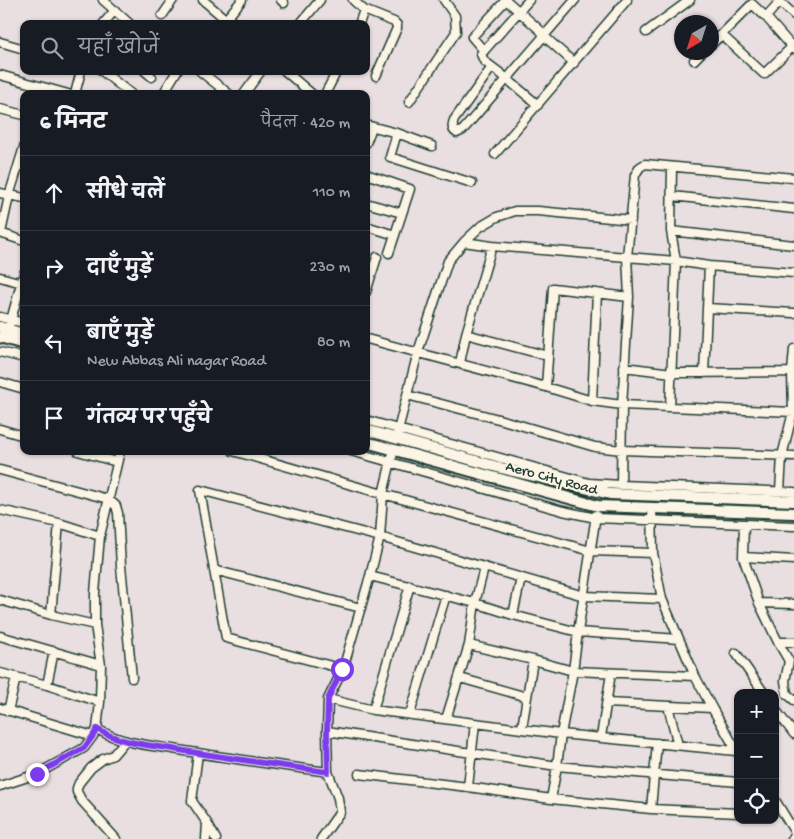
<!DOCTYPE html>
<html lang="hi">
<head>
<meta charset="utf-8">
<style>
  body { margin:0; font-family:"Gochi Hand","Playpen Sans Deva",sans-serif; background:#20242c; color:#f1f3f6 }
  .controls { position:absolute; right:15px; bottom:15px; display:grid; overflow:hidden; border-radius:10px; box-shadow:0 1px 4px #0004 }
  .controls button { width:45px; height:45px; display:grid; place-items:center; padding:0; border:0; border-bottom:1px solid #363941; background:#171b24; color:#f1f3f6; font:25px sans-serif }
  .compass { position:absolute; left:674px; top:15px; width:45px; height:45px; border-radius:50%; background:#171b24; box-shadow:0 1px 4px #0004; rotate:219deg }
  .stop { position:absolute; width:15px; height:15px; margin:-11px; border:4px solid #7c3aed; border-radius:50%; background:#fff }
  .stop.end { background:#7c3aed; border-color:#fff; box-shadow:0 1px 5px #0008 }
  .list { margin:0; padding:0; list-style:none }
  h2 { display:flex; justify-content:space-between; align-items:center; height:65px; margin:0; padding:0 20px; font-size:21px }
  h2 small { font-size:16px; font-weight:400; color:#9ea1a6 }
  .list li { display:grid; grid-template-columns:32px 1fr auto; gap:15px; align-items:center; box-sizing:border-box; height:75px; padding:0 20px; border-top:1px solid #363941 }
  .list b { display:block; font-size:19px; white-space:nowrap }
  .list p { margin:0; font-size:16px; white-space:nowrap; color:#9ea1a6 }
  .list em { font-size:16px; font-style:normal; color:#9ea1a6 }
  .icon { flex:none; width:28px; height:28px; fill:none; stroke:currentColor; stroke-width:2; stroke-linecap:round; stroke-linejoin:round }
  .map { position:relative; flex:none; width:794px; height:839px; overflow:hidden }
  .search { position:absolute; background:#171b24; box-shadow:0 1px 4px #0004; left:20px; top:20px; width:350px; height:55px; display:flex; align-items:center; gap:12px; box-sizing:border-box; padding:0 18px; border-radius:10px; color:#9ea1a6; font-size:19px }
  .panel { position:absolute; background:#171b24; box-shadow:0 1px 4px #0004; left:20px; top:90px; width:350px; height:365px; border-radius:10px }
  .map>svg:first-child { display:block }
  .lines { fill:none; stroke-linecap:round; stroke-linejoin:round }
  .street-casing { stroke:#1f3d34; stroke-width:11 }
  .secondary-casing { stroke:#1f3d34; stroke-width:14 }
  .street { stroke:#fcf5e5; stroke-width:8 }
  .secondary { stroke:#fcf5e5; stroke-width:10 }
  .route { stroke:#7c3aed; stroke-width:6 }
  .labels { text-anchor:middle; stroke-width:4; stroke-linejoin:round; paint-order:stroke }
  .street-label { font-size:15px; fill:#1f3d34; stroke:#fcf5e5 }
</style>
</head>
<body>
<div class="map">
<svg width="794" height="839" viewBox="0 0 794 839">
  <rect width="100%" height="100%" fill="#e9dee0"/>
  <filter id="ink" filterUnits="userSpaceOnUse"><feTurbulence type="fractalNoise" baseFrequency=".02" numOctaves="2"/><feDisplacementMap in="SourceGraphic" scale="10" xChannelSelector="R" yChannelSelector="G"/><feConvolveMatrix kernelMatrix="1 2 1 2 8 2 1 2 1" color-interpolation-filters="sRGB"/></filter>
  <g filter="url(#ink)">
    <g class="lines">
      <defs>
        <path id="street" d="M 103,0 L 130,24
          M 203,0 L 231,24
          M 281,0 L 284,3
          M 353,0 L 364,10 L 359,24
          M 506,0 L 541,31 L 544,36 L 574,63
          M 529,0 L 481,54 L 484,61 L 500,73 L 538,105
          M 778,0 L 794,15
          M 364,10 L 394,22 L 397,25 L 397,28 L 376,76
          M 162,16 L 173,0
          M 766,17 L 780,1
          M 103,24 L 115,10
          M 222,24 L 242,0
          M 300,24 L 320,0
          M 646,32 L 690,0
          M 722,35 L 764,74 L 794,45
          M 0,42 L 24,49
          M 712,44 L 752,4 L 766,17 L 794,49
          M 484,51 L 472,37 L 506,0
          M 694,60 L 702,52
          M 492,67 L 454,120 C 452,125 452,130 457,133 L 463,130 L 575,0
          M 102,71 L 131,94
          M 145,71 L 152,77
          M 200,71 L 229,94
          M 285,71 L 312,94
          M 0,75 L 68,94
          M 75,94 L 81,71
          M 163,94 L 177,71
          M 244,94 L 261,71
          M 325,94 L 337,71
          M 409,102 L 456,32 L 455,16 L 444,0
          M 0,109 L 24,115
          M 366,125 L 397,133 L 432,146
          M 397,133 L 390,157 L 472,183
          M 366,143 L 372,127
          M 495,154 L 627,0
          M 366,174 L 410,189 L 389,253
          M 0,193 L 24,198
          M 672,196 L 794,209
          M 366,203 L 402,213
          M 366,226 L 395,235
          M 671,231 L 794,245
          M 0,233 L 24,241
          M 1,233 L 9,196 L 24,147
          M 464,242 L 480,227 L 497,217 L 515,211 L 538,211 L 631,220
          M 0,277 L 22,283
          M 366,292 L 377,257
          M 707,308 L 794,313
          M 0,317 L 24,323
          M 7,330 L 11,320 L 24,273
          M 466,334 L 548,356
          M 367,339 L 546,387 L 592,401 L 622,405 L 670,407 L 794,412
          M 0,352 L 24,358
          M 460,363 L 466,334 L 492,246
          M 624,367 L 672,373 L 794,372
          M 704,373 L 709,266
          M 0,382 L 24,389
          M 546,387 L 553,288 L 629,297
          M 407,395 L 506,421 L 595,447 L 622,450 L 794,456
          M 592,401 L 597,293
          M 670,407 L 676,261 L 671,231 L 672,167
          M 366,420 L 589,483 L 621,485 L 794,492
          M 0,429 L 24,436
          M 396,438 L 418,352 L 448,261 L 464,242 L 492,246 L 627,257 L 676,261 L 709,266 L 794,273
          M 78,451 L 117,462
          M 233,451 L 383,494 L 591,551 L 653,553
          M 351,451 L 563,511 L 596,518 L 794,526
          M 0,470 L 108,499 L 116,506 L 118,513 L 121,566 L 132,678
          M 621,485 L 622,405 L 629,297 L 627,257 L 635,175 L 640,167 L 645,164 L 794,178
          M 780,491 L 782,456 L 793,412 L 792,372 L 794,349
          M 652,507 L 653,553 L 662,599 L 695,676 L 712,708 L 738,753
          M 0,510 L 59,523 L 100,536
          M 744,525 L 743,557 L 759,603 L 778,642 L 789,661 L 785,681 L 787,694 L 794,700
          M 743,557 L 794,560
          M 214,570 L 361,608
          M 370,576 L 475,603 L 513,615 L 578,632 L 679,639
          M 0,600 L 51,615 L 95,625
          M 759,603 L 794,604
          M 51,615 L 59,523
          M 513,615 L 521,578
          M 0,636 L 101,665
          M 778,642 L 794,642
          M 469,645 L 533,660 L 573,671 L 695,676
          M 736,653 L 764,693
          M 343,669 L 226,638 L 200,490 L 380,537 L 584,596 L 662,599
          M 0,673 L 47,685 L 100,702
          M 460,678 L 527,697
          M 47,685 L 54,651
          M 328,699 L 373,710 L 561,734 L 736,751
          M 607,703 L 712,708
          M 668,706 L 678,745
          M 0,708 L 93,736
          M 775,709 L 794,734
          M 373,710 L 410,585
          M 8,711 L 16,678
          M 410,714 L 446,595
          M 446,719 L 469,645 L 475,603 L 484,568
          M 522,728 L 533,660
          M 97,729 C 121,743 146,745 173,749 C 225,758 277,765 328,772
          M 327,731 L 557,766 L 738,782
          M 601,737 L 611,673
          M 198,753 L 192,801 L 207,823 L 216,839
          M 359,774 L 468,787 L 551,799 L 651,809 L 738,813
          M 0,786 L 37,774 L 84,748 L 93,736 L 97,729 L 100,702 L 101,665 L 95,625 L 95,593 L 100,536 L 120,451
          M 468,787 L 475,723
          M 551,799 L 557,766 L 561,734 L 573,671 L 578,632 L 596,515
          M 775,800 L 794,831
          M 651,809 L 657,743
          M 116,839 L 82,801 L 77,792 L 77,788 L 79,783 L 91,768 L 103,759 L 113,755 L 125,741
          M 206,839 L 207,823
          M 321,839 L 340,812 L 338,798 L 328,772 L 327,731 L 328,699 L 343,669 L 370,576 L 380,537 L 383,494 L 394,449
          M 792,839 L 794,836"/>
        <path id="secondary" d="M 0,327 L 24,334
          M 0,337 L 24,344
          M 366,430 L 501,468 L 610,494 L 794,501
          M 366,442 L 598,506 L 794,513"/>
      </defs>
      <use href="#street" class="street-casing"/>
      <use href="#secondary" class="secondary-casing"/>
      <use href="#street" class="street"/>
      <use href="#secondary" class="secondary"/>
    </g>
  </g>
  <g class="lines" filter="url(#ink)">
    <path class="route" d="M 37,774 L 84,748 L 93,736 L 97,729 C 120,743 147,745 173,749 C 225,758 277,765 328,772 L 327,731 L 328,699 L 342,669"/>
  </g>
  <g class="labels">
    <g class="street-label">
      <text transform="translate(552 477) rotate(15)" y="5">Aero City Road</text>
    </g>
  </g>
</svg>
<div class="controls">
<button>+</button>
<button>−</button>
<button><svg class="icon" aria-label="locate" viewBox="0 0 24 24"><circle cx="12" cy="12" r="6"/><path d="M12 2v4M12 18v4M2 12h4M18 12h4"/></svg></button>
</div>
<svg class="compass" viewBox="-18 -18 36 36"><path d="M0-13l5 13h-10z" fill="#e53935"/><path d="M0 13l5-13h-10z" fill="#9ea1a6"/></svg>
<div class="stop" style="left:342px;top:669px"></div>
<div class="stop end" style="left:37px;top:774px"></div>
<div class="search"><svg class="icon" aria-label="search" viewBox="0 0 24 24"><circle cx="10" cy="10" r="6"/><path d="M15 15l6 6"/></svg>यहाँ खोजें</div>
<section class="panel">
<h2>6 मिनट<small>पैदल · 420 m</small></h2>
<ul class="list">
<li><svg class="icon" aria-label="ahead" viewBox="0 0 24 24"><path d="M12 20V5M6 11l6-6 6 6"/></svg><div><b>सीधे चलें</b></div><em>110 m</em></li>
<li><svg class="icon" aria-label="right" viewBox="0 0 24 24"><path d="M7 20v-9h11M14 6l5 5-5 5"/></svg><div><b>दाएँ मुड़ें</b></div><em>230 m</em></li>
<li><svg class="icon" aria-label="left" viewBox="0 0 24 24"><path d="M17 20v-9H6M10 6l-5 5 5 5"/></svg><div><b>बाएँ मुड़ें</b><p>New Abbas Ali nagar Road</p></div><em>80 m</em></li>
<li><svg class="icon" aria-label="arrive" viewBox="0 0 24 24"><path d="M6 21V4h12l-3 4 3 4H6"/></svg><div><b>गंतव्य पर पहुँचे</b></div></li>
</ul>
</section>
</div>
</body>
</html>
